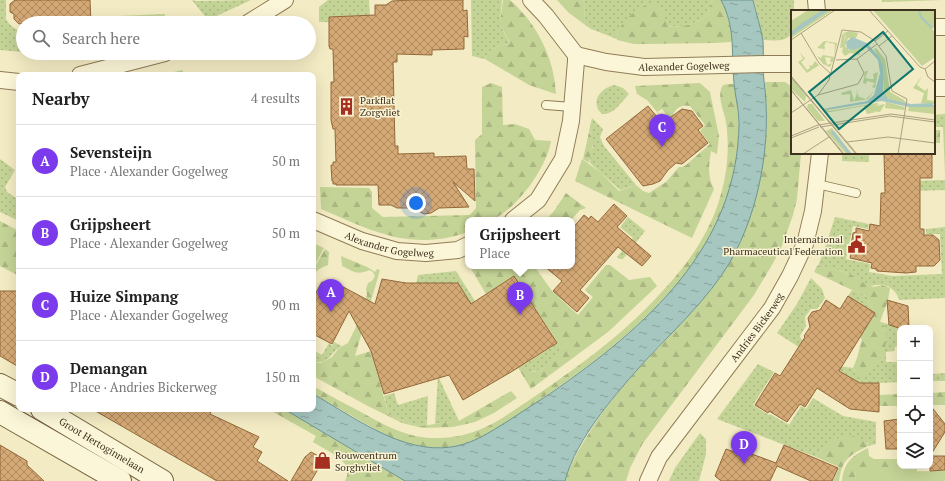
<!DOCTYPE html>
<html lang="en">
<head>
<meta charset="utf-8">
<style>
  body { margin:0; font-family:"PT Serif",serif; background:#f2f2f2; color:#222 }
  .controls { position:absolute; right:12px; bottom:12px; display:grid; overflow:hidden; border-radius:8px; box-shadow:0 4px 16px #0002 }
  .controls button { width:36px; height:36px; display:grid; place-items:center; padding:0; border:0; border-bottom:1px solid #e0e0e0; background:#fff; color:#222; font:20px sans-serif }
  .you { position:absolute; left:416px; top:203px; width:14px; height:14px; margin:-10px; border:3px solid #fff; border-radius:50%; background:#1a73e8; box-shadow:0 0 0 6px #1a73e833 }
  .badge { display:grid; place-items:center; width:26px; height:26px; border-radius:50%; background:#7c3aed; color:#fff; font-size:13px; font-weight:700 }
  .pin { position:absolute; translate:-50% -33px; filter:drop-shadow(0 1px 2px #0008) }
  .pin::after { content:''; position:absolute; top:21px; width:14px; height:12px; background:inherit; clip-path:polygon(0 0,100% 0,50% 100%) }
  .popup { position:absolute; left:465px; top:217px; width:110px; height:52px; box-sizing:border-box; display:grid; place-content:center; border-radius:8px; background:#fff; filter:drop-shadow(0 1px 3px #0005); font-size:13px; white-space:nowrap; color:#767676 }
  .popup b { font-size:15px; color:#222 }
  .popup::after { content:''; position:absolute; left:50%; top:100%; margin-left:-8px; border:8px solid transparent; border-top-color:#fff }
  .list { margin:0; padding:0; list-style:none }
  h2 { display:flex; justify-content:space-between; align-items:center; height:52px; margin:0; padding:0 16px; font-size:17px }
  h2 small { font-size:13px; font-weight:400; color:#767676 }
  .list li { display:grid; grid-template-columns:26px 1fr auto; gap:12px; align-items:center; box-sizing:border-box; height:72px; padding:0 16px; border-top:1px solid #e0e0e0 }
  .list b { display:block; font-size:15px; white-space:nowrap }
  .list p { margin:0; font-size:13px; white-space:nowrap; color:#767676 }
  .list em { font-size:13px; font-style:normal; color:#767676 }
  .icon { flex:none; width:22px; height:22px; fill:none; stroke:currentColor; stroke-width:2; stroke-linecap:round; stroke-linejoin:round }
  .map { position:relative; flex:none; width:945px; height:481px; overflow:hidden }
  .search { position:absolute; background:#fff; box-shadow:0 4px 16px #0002; left:16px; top:16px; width:300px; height:44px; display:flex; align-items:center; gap:10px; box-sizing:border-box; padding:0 14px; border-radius:22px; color:#767676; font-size:15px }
  .panel { position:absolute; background:#fff; box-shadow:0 4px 16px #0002; left:16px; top:72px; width:300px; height:340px; border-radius:8px }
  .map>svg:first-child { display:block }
  .grass { fill:url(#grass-dots) }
  .forest { fill:url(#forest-firs) }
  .pitch { fill:#c4d396 }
  .water { fill:url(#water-ripples); stroke:#6b9590 }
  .building { fill:url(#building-cross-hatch); stroke:#92683a }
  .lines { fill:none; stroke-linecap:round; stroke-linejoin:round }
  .service-casing { stroke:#907c57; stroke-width:10 }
  .minor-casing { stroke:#907c57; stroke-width:18 }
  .secondary-casing { stroke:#725d3b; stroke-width:24 }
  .service { stroke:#fcf6d8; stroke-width:8 }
  .minor { stroke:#fcf6d8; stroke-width:16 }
  .secondary { stroke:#fcf6d8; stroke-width:22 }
  .labels { text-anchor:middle; stroke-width:3; stroke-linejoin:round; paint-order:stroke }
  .street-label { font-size:10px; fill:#3e311d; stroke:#f9f3d4 }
  .poi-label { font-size:10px; fill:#3e311d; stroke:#f9f3d4; text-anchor:start }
  .inset-river { fill:none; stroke:#a6c6c0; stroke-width:2 }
  .inset-road { fill:none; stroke:#aba181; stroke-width:1 }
  .view { fill:#0f766e; fill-opacity:0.15; stroke:#0f766e; stroke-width:2 }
  .inset-edge { fill:none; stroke:#3e311d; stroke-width:2 }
</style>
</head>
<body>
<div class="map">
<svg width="945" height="481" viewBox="0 0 945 481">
  <defs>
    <pattern id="grass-dots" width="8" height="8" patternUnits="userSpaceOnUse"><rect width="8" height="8" fill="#c4d396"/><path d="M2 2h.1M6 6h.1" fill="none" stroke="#a9b681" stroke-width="1.8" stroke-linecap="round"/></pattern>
    <pattern id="forest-firs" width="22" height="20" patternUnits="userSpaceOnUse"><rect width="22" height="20" fill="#c4d396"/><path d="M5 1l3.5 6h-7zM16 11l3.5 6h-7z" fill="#a9b681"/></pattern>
    <pattern id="water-ripples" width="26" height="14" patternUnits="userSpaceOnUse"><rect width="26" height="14" fill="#a6c6c0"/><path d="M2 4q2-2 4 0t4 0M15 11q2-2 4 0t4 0" fill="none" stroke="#89a19b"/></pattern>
    <pattern id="building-cross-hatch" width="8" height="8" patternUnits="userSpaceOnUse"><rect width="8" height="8" fill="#d5a975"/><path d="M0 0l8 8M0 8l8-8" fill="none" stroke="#ae8a5f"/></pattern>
  </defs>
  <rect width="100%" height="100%" fill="#f3ebc3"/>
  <path class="grass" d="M 0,0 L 6,0 L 6,19 C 10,26 16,30 23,32 L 23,52 L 0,50 Z
    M 192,0 L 196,1 L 251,0 L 208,20 Z
    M 328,0 L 369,0 L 370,18 L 365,23 L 319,22 L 319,7 Z
    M 471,0 L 502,0 C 500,22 498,25 511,44 C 499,44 492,48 485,59 L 472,56 Z
    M 583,0 L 713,0 L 709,8 L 708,16 C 695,24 683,28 667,26 C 664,15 661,9 651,3 L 617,34 L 617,39 L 591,29 L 584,24 L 585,4 Z
    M 754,0 L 794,0 L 794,11 L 792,11 L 792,33 C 786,43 773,40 763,40 Z
    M 882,0 L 943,0 L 882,2 Z
    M 165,14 L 165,23 L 118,23 L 118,16 Z
    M 615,85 L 623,88 L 629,94 C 621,102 614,115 602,114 C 589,102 601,87 615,85 Z
    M 945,114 L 945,174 L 943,127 L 934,127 L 934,115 Z
    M 592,118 L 603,129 L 600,137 L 604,146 L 636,185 L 620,190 L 590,163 L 589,155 L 593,147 L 591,133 L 589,132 Z
    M 842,153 L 869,153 L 869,162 L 842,161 Z
    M 0,159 L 15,170 L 5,187 L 7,192 L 19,200 L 19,221 L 0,212 Z
    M 945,180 L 945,190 L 911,191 L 911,181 Z
    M 628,217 L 645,231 L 623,259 L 620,259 L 617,257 L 633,238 L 620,227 Z
    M 835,217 L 869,224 L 868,229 L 853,226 L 846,259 L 870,264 L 869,272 L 893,276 L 942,274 L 940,234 L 926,234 L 926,229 L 945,227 L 945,298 L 899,300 C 898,293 890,285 882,285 C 876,284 873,287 867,285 C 861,283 857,277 851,275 C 841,270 829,267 818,266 L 825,248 Z
    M 456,271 L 485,317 L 408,321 L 418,275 Z
    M 811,278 L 822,289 L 825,298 L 817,309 L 811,309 L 805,317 L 806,326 L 800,336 L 803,343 L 822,362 L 777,333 L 797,304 Z
    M 852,290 L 859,292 L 867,297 L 869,304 L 874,309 L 874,314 L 862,339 L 850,332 L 848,296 Z
    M 898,319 L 898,346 L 895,347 L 894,351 L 886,352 L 886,362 L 899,362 L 900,382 L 861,384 L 825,364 L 853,368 L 855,372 L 880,322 L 888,324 L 890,320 Z
    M 553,336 C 555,338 559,342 560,346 C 561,350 558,354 556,357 C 545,371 528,379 514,362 C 510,357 509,345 508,338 L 525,364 L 552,347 L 547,339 Z
    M 334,342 L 342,346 C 329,353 333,362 313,363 L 313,350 L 322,355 L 329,343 L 332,346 Z
    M 758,364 L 774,372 L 753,405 L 769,415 L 770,414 L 789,425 L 801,406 L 806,409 L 813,398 L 843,416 L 876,422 L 876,444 L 868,446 L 868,443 L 854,436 L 837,439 L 817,454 L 816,457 L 717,419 Z
    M 945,373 L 945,381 L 930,381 L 930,377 L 933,374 Z
    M 438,376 L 459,421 L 435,424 Z
    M 394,393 L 398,405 L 428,396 L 427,425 L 420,426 L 389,416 L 384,396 Z
    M 700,433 L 706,439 L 706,454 L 699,481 L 669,481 L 675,468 Z"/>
  <path class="forest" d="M 503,0 L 510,0 C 537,24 554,57 556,94 L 529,85 L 485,59 C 492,48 499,44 511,44 L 505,34 L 500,23 Z
    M 557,0 L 583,0 L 585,4 L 584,24 L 569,13 Z
    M 713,0 L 721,0 L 726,9 L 733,40 L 730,42 L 714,43 L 645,44 L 634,44 L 617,40 C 616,24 638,7 651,3 C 661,8 666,15 667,26 C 683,28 695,24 708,16 L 709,8 Z
    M 182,70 L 186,75 L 162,75 Z
    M 765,82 L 785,82 L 792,87 L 792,153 L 801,153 L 797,199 L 793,215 L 782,246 L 772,265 L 754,295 L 643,443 L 630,468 L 626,481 L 565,481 C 570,465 578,451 586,438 C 607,402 635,372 664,342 C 687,317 712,293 729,263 C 754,222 765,168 767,121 C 767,108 765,95 765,82 Z
    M 491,83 L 502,87 L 503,125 L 515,124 L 529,129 L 535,140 L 551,141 C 547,167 517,209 493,219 C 486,222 475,220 468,220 L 468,232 C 410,252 373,231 321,209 L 320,187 L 369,188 L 372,192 L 372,208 L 383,217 L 470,215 L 476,208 L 475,140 L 482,134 L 482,87 Z
    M 700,83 L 710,92 L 719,136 L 717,154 L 711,151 C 709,164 707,177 714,189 L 692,238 L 575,181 L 582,159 L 600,172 L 619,191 L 636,185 L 643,191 L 649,193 L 666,182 L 679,167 L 682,167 L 686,165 L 710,144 L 700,131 L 705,125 L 690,106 C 682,104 675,108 673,116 L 670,119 L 662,109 L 657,112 L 647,100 L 637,94 L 635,86 Z
    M 728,84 L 734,84 C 763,228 651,324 544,397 C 522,413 477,445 450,447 C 438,448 423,447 411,445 C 394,441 379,431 364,423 C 347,413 330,403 313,394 L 313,386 C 329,395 345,404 361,412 C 386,426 409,439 438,438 C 452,438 466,435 479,430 C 497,423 514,410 531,399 C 580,366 629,330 668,285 C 689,262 708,234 718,204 C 727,177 730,150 726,122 C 724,110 716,96 723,85 Z
    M 934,130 L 940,130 L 940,143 L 936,143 L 934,141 Z
    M 589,132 C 598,141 589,153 589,163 L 583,159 Z
    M 566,193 L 586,208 L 580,210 L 571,220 L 546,220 L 554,211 Z
    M 0,221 L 19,231 L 19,276 L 0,266 Z
    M 313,243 L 324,248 L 313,268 Z
    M 325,249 L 329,252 L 328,265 L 319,269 L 313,275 L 313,270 Z
    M 341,256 L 367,267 L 375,272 L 377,269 L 380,270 L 355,356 L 371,351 L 389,416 L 420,426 L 459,421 L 511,391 L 517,398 L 494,413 L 475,422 L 453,427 L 423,428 L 402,423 L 366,405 L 313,376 L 313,363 L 321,363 L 332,357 L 339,348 L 348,343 L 357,325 L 367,295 L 366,289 L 368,283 L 372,281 L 375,276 L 373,272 L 369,270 C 357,276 353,271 342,266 Z
    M 606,265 L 610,265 L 629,280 L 650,277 L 657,286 L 608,332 L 531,389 L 514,361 C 528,374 537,376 551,362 C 556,357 560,352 560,346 L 531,302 L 534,299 L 526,286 L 522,288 L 514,276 L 486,294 L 470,267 L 473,266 L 534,266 L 552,291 L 578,315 L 593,297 L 585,290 Z
    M 817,266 L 829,267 L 852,275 L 865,284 L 874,287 L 882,285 L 890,288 L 888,300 L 880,322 L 886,328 C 888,348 881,372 858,376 L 853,368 L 857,358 L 862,339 L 856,330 L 874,314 L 874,309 L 869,304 L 867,297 L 859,292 L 852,290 L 814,272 Z
    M 945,392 L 945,405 L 930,405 L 930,393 Z
    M 900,394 L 900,406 L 879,406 L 879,395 Z
    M 268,409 L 284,409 L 405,481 L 345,481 L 347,476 L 347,466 L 337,456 L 313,442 L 316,436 Z
    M 854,436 C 859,438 867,439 868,446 C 849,455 842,460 839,481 L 833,481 L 839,467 L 816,457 L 817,454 L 836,439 Z
    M 868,448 L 869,456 L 874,459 L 900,459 L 900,466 L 917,466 L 917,472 L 855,472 L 856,481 L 842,481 C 844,462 852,456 868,448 Z"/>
  <path class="pitch" d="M 945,471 L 945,481 L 856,481 L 855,472 Z"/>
  <path class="water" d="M 721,0 L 753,0 C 756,13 761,28 763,41 C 764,54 762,68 764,81 C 772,140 760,210 730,262 C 708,299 676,328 647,359 C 618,391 576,438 565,481 L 405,481 L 284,409 L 313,409 L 313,394 C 354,417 402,454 451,447 C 473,444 490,432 508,421 C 522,412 537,402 551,393 C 646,327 738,247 739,123 C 739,109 735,96 734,83 C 731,53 736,28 721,0 Z"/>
  <path class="building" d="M 15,0 L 90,0 L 91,23 L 76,22 L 23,23 L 19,24 L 14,19 L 14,14 L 10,12 L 10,4 Z
    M 413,0 L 463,0 L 463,11 L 467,10 L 468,37 L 464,36 L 464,49 L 432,50 L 432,55 L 397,54 L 397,62 L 393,62 L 395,146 L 398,146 L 398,154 L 434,153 L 434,157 L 466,156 L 467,169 L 474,169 L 475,201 L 453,182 L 469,207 L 439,208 L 431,213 L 424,214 L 413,208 L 397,208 L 391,205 L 379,205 L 378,185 L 336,185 L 336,184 L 333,184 L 333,181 L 332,181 L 331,165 L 333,165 L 333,162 L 336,162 L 335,129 L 333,129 L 331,120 L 331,82 L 334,82 L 333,49 L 330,49 L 329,46 L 329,17 L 375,15 L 375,5 L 386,5 L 392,1 Z
    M 648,106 L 657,117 L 662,114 L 667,120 L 682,109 L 692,111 L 703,126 L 698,130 L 708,143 L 682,164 L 676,163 L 668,170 L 660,181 L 653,184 L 643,186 L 606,139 Z
    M 884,153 L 932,153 L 932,178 L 920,178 L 920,229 L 924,229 L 924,235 L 933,235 L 939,240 L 940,260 L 934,266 L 916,266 L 916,272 L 906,273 L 877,271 L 876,269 L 871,268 L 872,263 L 850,258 L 851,254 L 850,252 L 853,233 L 856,232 L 856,228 L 869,231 L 870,224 L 880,226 L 881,193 L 885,193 Z
    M 614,204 L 627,216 L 617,227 L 651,256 L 642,266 L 618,247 L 580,290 L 589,298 L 577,312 L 553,291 L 562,281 L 544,266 L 572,266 L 572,229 L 584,215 L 589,219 L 591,216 L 598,222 Z
    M 514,276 L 557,343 L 511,372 L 463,400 L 449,375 L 384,394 L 371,351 L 349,311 L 332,344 L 313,334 L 313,298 L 322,282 L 338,291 L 334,282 L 375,304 L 382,279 L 406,283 L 458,283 L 471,304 Z
    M 0,291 L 19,291 L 19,367 L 0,356 Z
    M 848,296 L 875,313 L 839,371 L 860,383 L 879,383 L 879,412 L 850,409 L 817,388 L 805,407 L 800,404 L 787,422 L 769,411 L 768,413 L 755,405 L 775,373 L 780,376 L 805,337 L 804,336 L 810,327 L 808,318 L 812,312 L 820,310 L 826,300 L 840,309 Z
    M 887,300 L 908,306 L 909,328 L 899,328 L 889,325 Z
    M 930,405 L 945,424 L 945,432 L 930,456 Z
    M 92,409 L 212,409 L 210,414 L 259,437 L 253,447 L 262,452 L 257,461 L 288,481 L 217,481 Z
    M 900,419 L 900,449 L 886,449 L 884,421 Z
    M 0,445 L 27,461 L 27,465 L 44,481 L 0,481 Z
    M 784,445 L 838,468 L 832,481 L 811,481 L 777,466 L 770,481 L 721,481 L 715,476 L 726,449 L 740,454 L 741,450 L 776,463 Z
    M 311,452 L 324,459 L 311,481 L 291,481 L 305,457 Z
    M 930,456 L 945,456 L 945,470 L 930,471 Z"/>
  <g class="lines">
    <defs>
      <path id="service" d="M 546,105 L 572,107
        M 817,184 L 856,193"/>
      <g id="minor">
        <path d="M 816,0 L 817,11"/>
        <path d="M 248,23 L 285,0"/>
        <path d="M 934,27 L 945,27"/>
        <path id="s1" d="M 576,55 L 606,62 L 644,67 L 765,64 L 792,64"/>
        <path d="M 80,75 L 165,53"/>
        <path d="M 0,80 L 19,82"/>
        <path d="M 934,88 L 945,88"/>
        <path id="s2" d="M 313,220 L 362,241 L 397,251 L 426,253 L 458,250 L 468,245"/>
        <path d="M 513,220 L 538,200 L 563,159 L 571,121 L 576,61 L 576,55 L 546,16 L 531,0"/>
        <path id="s3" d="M 648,481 L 659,457 L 772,308 L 790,276 L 805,244 L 813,211 L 820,153"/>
      </g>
      <g id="secondary">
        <path d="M 0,385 L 19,395"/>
        <path id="s4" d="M 42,409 L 162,481"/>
        <path d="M 0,412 L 120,481"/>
      </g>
    </defs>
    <use href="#service" class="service-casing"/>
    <use href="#minor" class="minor-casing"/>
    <use href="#secondary" class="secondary-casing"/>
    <use href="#service" class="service"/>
    <use href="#minor" class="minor"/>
    <use href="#secondary" class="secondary"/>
  </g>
  <defs>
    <symbol id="building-bare" viewBox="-9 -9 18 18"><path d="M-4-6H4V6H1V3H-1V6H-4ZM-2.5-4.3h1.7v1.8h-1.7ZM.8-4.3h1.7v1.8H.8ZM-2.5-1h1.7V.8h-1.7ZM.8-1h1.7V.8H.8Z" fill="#a63020" stroke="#f9f3d4" stroke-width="2.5" paint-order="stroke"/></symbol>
    <symbol id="civic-bare" viewBox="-9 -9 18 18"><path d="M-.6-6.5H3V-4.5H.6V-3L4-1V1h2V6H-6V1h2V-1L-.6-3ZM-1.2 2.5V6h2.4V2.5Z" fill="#a63020" stroke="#f9f3d4" stroke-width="2.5" paint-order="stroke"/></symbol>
    <symbol id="shop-bare" viewBox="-9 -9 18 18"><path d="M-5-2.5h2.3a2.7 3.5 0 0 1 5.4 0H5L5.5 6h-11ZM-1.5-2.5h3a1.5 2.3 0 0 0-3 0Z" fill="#a63020" stroke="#f9f3d4" stroke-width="2.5" paint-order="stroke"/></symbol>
  </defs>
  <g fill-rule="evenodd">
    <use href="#building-bare" x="334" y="94" width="25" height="25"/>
    <use href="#civic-bare" x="844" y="232" width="25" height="25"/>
    <use href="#shop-bare" x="310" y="448" width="25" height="25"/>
  </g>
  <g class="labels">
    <g class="street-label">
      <text dy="4" stroke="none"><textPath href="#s1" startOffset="109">Alexander Gogelweg</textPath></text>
      <text dy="4" stroke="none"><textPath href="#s2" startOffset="81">Alexander Gogelweg</textPath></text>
      <text dy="4" stroke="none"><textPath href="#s3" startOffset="189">Andries Bickerweg</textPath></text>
      <text dy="4" stroke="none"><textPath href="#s4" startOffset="70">Groot Hertoginnelaan</textPath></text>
    </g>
    <g class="poi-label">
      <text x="360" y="104">Parkflat<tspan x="360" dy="12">Zorgvliet</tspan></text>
      <text x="843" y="243" text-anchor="end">International<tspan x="843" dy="12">Pharmaceutical Federation</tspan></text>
      <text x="335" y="459">Rouwcentrum<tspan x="335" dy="12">Sorghvliet</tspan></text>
    </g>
  </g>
  <g transform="translate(791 10)">
    <rect width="144" height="144" fill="#f3ebc3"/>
    <path d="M 17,0 L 42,0 L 0,28 L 0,11 ZM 55,25 L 57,28 L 54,36 L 57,40 L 74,36 L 73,40 L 68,41 L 69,45 L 59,43 L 54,46 L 51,42 ZM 33,31 L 46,33 L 43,46 L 44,34 L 35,32 L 33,36 L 34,37 L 32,45 L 43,47 L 42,52 L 39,52 L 40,48 L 34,47 L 36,55 L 41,53 L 39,57 L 32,54 L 26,46 L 30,48 L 32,45 L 33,39 L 26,38 ZM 0,66 L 15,86 L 14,92 L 0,79 ZM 95,92 L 114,97 L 113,100 L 94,98 ZM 94,94 L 89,102 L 77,101 L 80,97 ZM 136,95 L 144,97 L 144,104 L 117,101 L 118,97 Z" fill="#c4d396"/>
    <path d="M 82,0 L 144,0 L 144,16 L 141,19 L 144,22 L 144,47 L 131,56 ZM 59,21 L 67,23 L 65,28 L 57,28 L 54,25 L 53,37 L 49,38 L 51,24 L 54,25 L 52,23 ZM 85,38 L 94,49 L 99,82 L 113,90 L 115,93 L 100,91 L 93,85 L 91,54 L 83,39 ZM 9,42 L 14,49 L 10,52 L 16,60 L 19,58 L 18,55 L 21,56 L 24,51 L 28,55 L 16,63 L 7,52 L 12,49 ZM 74,61 L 77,61 L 74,68 L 80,69 L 83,69 L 82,64 L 87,62 L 84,78 L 81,77 L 84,73 L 76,71 L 75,74 L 72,73 ZM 131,66 L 126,75 L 134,81 L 137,78 L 136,90 L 144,91 L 144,94 L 130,93 L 133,83 L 122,78 ZM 65,79 L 68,87 L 75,89 L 84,80 L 77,89 L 72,90 L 59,92 L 59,84 L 51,85 L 50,83 L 60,80 L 63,91 L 66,84 L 65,79 L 61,80 ZM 86,93 L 88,94 L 77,100 L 85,102 L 76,104 L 73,96 L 34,103 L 31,99 L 37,98 L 37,101 ZM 17,94 L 21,94 L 34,111 L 27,111 L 16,98 ZM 41,118 L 63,144 L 42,120 L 39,122 L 57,144 L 55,144 L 35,121 Z" fill="#c4d396"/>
    <path d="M 32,0 L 38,0 L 0,26 L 0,22 L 11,13 ZM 61,27 L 76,33 L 88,47 L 92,56 L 92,81 L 97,89 L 120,94 L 141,93 L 144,97 L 118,97 L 91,91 L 36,100 L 37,98 L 76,91 L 83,85 L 89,63 L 87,50 L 74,36 L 62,40 L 56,39 L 55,32 ZM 42,120 L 61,144 L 57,144 L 39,122 Z" fill="#a6c6c0"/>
    <path class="inset-river" d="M 128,0 L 130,7 L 141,18"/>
    <path class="inset-road" d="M 78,0 L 129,57 L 134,59M 10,23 L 28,53 L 40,64M 0,30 L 44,0M 84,31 L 97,21M 88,36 L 101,26M 45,50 L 66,49 L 86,34M 134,59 L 137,67 L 144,72M 134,59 L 144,51M 0,66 L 66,144M 0,67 L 65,144M 0,80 L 52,144M 0,80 L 53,144M 27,85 L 67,74 L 73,63 L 66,49M 0,103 L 27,85 L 38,70 L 51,20 L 70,22 L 84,31 L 95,46 L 101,81 L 116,89 L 107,144M 27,115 L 100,104 L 144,110M 29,117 L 99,106 L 144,112M 0,126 L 27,115M 0,128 L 28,117M 56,132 L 97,127 L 144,133M 12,144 L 38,127"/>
    <path class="view" d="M 92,22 L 122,59 L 48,119 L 18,82 Z"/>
    <rect width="144" height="144" class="inset-edge"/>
  </g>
</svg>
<div class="controls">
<button>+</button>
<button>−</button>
<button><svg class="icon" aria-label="locate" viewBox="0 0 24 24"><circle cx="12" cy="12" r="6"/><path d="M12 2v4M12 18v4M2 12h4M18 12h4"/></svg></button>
<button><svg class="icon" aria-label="layers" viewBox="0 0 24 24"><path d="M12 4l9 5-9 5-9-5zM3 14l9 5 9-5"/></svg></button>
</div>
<div class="you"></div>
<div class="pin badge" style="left:331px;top:312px">A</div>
<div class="pin badge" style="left:520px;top:315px">B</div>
<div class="popup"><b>Grijpsheert</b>Place</div>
<div class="pin badge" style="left:662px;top:147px">C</div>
<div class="pin badge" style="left:744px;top:464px">D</div>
<div class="search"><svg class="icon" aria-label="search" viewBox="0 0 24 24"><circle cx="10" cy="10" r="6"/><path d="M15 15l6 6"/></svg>Search here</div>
<section class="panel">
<h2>Nearby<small>4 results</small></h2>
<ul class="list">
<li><span class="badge">A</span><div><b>Sevensteijn</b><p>Place · Alexander Gogelweg</p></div><em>50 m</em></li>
<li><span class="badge">B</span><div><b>Grijpsheert</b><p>Place · Alexander Gogelweg</p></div><em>50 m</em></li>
<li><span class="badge">C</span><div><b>Huize Simpang</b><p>Place · Alexander Gogelweg</p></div><em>90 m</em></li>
<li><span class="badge">D</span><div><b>Demangan</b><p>Place · Andries Bickerweg</p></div><em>150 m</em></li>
</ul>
</section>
</div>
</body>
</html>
